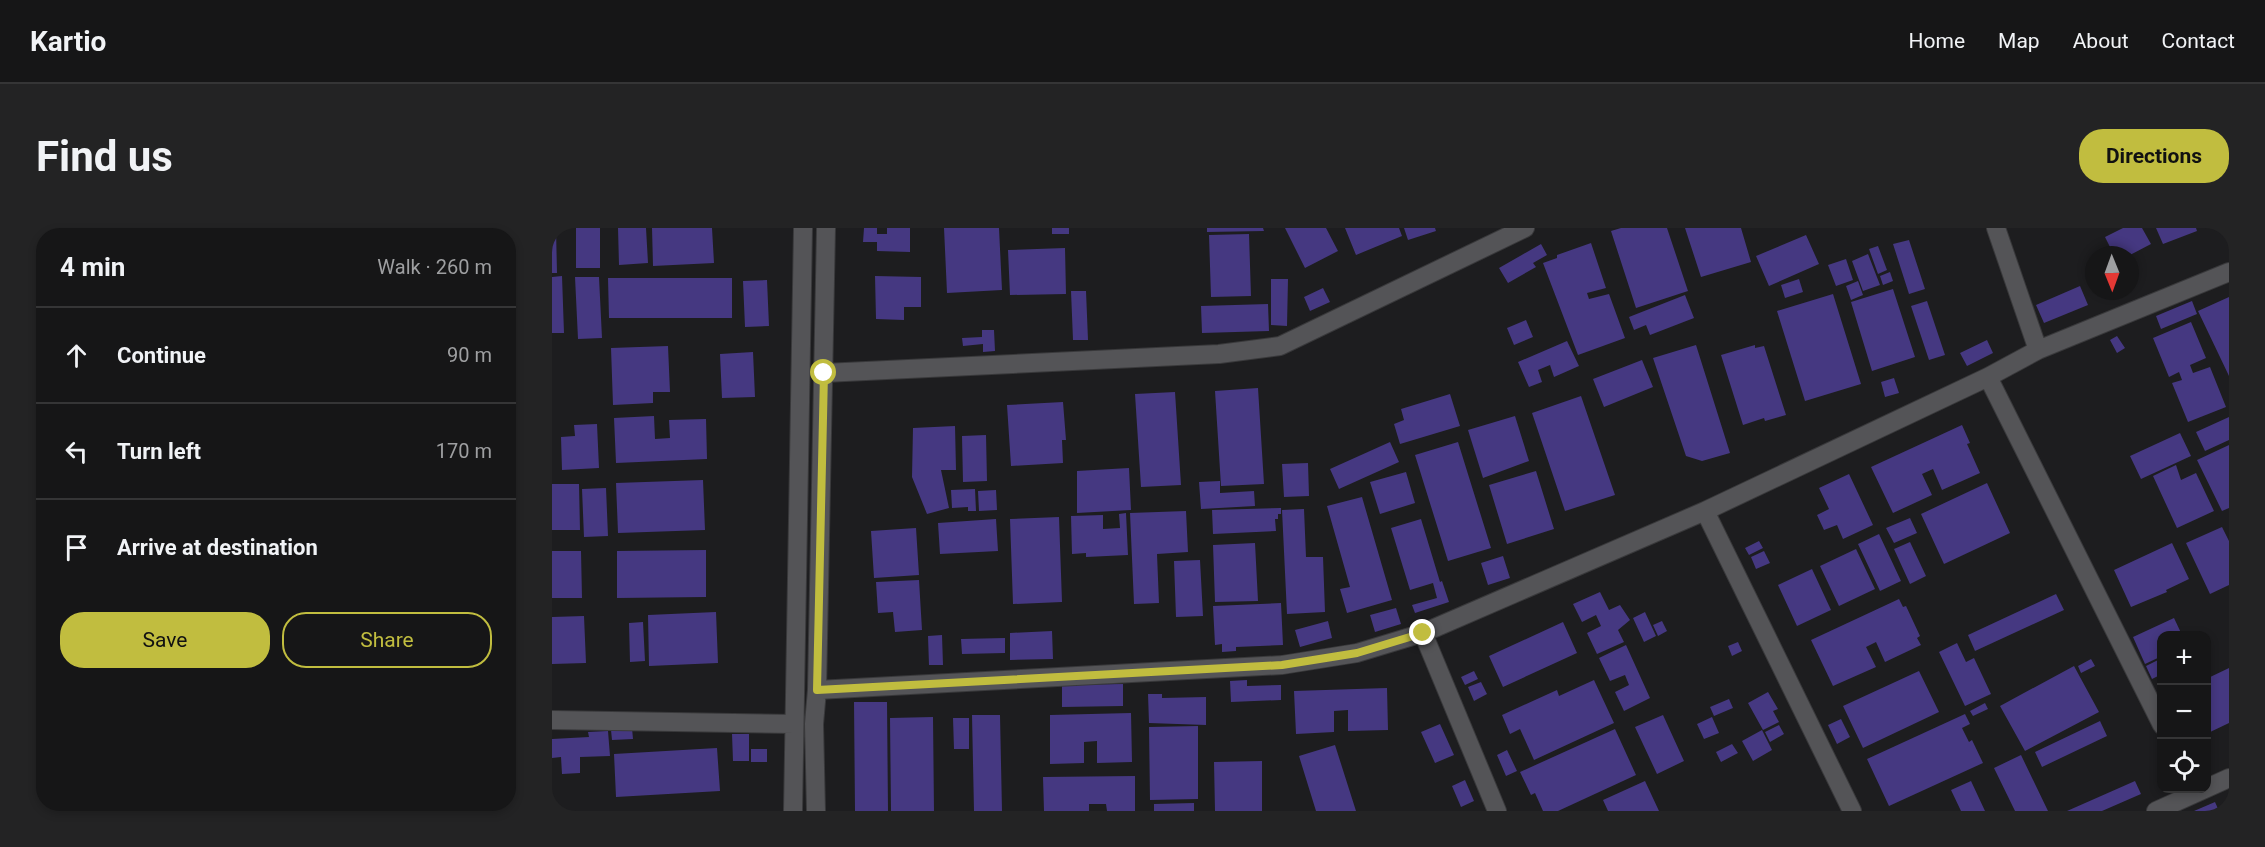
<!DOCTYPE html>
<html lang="en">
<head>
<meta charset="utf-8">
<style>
  body { margin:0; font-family:Roboto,sans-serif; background:#232324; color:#f1f3f6 }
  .controls { position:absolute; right:18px; bottom:18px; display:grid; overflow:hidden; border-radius:12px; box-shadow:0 3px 9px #0003 }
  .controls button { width:54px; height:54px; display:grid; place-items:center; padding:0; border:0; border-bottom:2px solid #353536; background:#161617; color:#f1f3f6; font:30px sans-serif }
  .compass { position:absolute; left:1533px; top:18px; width:54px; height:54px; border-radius:50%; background:#161617; box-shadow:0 3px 9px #0003; rotate:179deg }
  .stop { position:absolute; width:18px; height:18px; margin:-14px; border:4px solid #c1bd3f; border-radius:50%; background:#fff }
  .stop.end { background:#c1bd3f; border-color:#fff; box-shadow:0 2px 6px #0008 }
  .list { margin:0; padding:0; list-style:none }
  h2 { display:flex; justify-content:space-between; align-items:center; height:78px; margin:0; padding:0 24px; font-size:26px }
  h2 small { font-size:20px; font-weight:400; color:#9e9fa1 }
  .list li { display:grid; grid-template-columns:39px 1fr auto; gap:18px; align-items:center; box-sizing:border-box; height:96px; padding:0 24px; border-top:2px solid #353536 }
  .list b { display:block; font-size:22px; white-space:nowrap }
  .list em { font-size:20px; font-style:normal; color:#9e9fa1 }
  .actions { display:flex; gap:12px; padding:18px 24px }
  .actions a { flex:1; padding:14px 0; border:2px solid #c1bd3f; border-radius:24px; text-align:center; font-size:21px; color:#c1bd3f }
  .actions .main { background:#c1bd3f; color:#111 }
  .icon { flex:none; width:33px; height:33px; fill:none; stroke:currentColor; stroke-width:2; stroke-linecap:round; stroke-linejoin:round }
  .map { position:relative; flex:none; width:1677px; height:583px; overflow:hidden; border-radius:24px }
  header { display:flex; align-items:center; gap:36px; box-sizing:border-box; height:84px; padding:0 30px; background:#161617; border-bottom:2px solid #353536 }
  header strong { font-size:28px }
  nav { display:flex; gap:33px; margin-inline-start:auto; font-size:21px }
  .intro { display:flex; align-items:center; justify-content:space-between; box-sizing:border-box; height:144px; padding:0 36px }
  h1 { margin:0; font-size:42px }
  .button { padding:15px 27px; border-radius:24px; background:#c1bd3f; color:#111; font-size:21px; font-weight:700 }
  main { display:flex; gap:36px; padding:0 36px }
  aside { flex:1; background:#161617; border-radius:24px; box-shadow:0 3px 9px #0003 }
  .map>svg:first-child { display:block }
  .building { fill:#453881 }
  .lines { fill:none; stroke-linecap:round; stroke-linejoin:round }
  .street-casing { stroke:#39393b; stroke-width:20 }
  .street { stroke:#545457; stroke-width:18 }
  .route { stroke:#c1bd3f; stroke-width:8 }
</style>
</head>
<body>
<header>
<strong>Kartio</strong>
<nav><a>Home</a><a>Map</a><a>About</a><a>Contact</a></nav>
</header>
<div class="intro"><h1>Find us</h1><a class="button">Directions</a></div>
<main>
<aside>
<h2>4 min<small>Walk · 260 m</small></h2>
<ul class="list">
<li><svg class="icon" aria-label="ahead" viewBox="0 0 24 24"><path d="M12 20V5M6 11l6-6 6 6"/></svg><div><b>Continue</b></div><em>90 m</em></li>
<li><svg class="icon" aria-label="left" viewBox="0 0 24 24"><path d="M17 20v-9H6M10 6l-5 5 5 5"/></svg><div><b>Turn left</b></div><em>170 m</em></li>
<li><svg class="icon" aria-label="arrive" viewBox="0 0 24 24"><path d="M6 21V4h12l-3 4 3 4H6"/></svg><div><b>Arrive at destination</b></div></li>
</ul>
<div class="actions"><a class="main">Save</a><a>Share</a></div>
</aside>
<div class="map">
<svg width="1677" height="583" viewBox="0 0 1677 583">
  <rect width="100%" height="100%" fill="#1d1d1f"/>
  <path class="building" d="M 0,0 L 4,0 L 5,45 L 0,45 Z
    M 24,0 L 48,0 L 48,40 L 24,40 Z
    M 66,0 L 94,0 L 96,35 L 67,37 Z
    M 100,0 L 160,0 L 162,35 L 101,38 Z
    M 312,0 L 325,0 L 325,6 L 335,6 L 335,0 L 358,0 L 358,24 L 325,23 L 325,14 L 311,14 Z
    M 392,0 L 447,0 L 450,62 L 395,65 Z
    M 500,0 L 517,0 L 517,6 L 500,6 Z
    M 655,0 L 711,0 L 712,3 L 655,4 Z
    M 733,0 L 774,0 L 786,23 L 753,40 Z
    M 793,0 L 847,0 L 850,8 L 804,27 Z
    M 852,0 L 883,0 L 884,3 L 856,12 Z
    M 1069,0 L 1115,0 L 1136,63 L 1084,80 L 1059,3 Z
    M 1133,0 L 1189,0 L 1199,34 L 1149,49 Z
    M 1571,0 L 1590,0 L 1599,16 L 1578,27 L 1562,27 L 1553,9 Z
    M 1604,0 L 1644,0 L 1645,3 L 1611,16 Z
    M 697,6 L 699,68 L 659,69 L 657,7 Z
    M 1254,7 L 1267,36 L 1217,58 L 1204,28 Z
    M 1357,12 L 1373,61 L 1357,66 L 1341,16 Z
    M 1039,15 L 1054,60 L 1035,65 L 1037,71 L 1057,66 L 1073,110 L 1026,127 L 991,35 L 1005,30 L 1005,27 Z
    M 989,16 L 995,27 L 981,35 L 984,39 L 956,55 L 947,40 Z
    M 1326,18 L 1335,42 L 1326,46 L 1317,21 Z
    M 513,20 L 514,66 L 458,67 L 456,22 Z
    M 1316,26 L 1328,57 L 1311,63 L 1300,33 Z
    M 1294,31 L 1301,52 L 1284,58 L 1276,37 Z
    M 1338,44 L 1341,53 L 1331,57 L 1328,48 Z
    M 10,48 L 12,105 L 0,105 L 0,49 Z
    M 323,48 L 369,49 L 369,79 L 352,79 L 352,92 L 324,91 Z
    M 23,49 L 47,49 L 50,110 L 26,111 Z
    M 56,50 L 180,50 L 180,90 L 57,90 Z
    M 719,51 L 736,51 L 735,98 L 719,97 Z
    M 1247,51 L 1251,64 L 1233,70 L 1229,57 Z
    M 215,52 L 217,98 L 193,99 L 191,53 Z
    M 1306,53 L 1311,67 L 1299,72 L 1294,58 Z
    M 1528,58 L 1536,77 L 1492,95 L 1484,77 Z
    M 771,60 L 778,74 L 758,83 L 752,69 Z
    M 1341,61 L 1363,129 L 1320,143 L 1299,74 Z
    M 519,63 L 534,63 L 536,112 L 521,112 Z
    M 1281,66 L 1309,156 L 1253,173 L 1225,83 Z
    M 1133,67 L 1142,90 L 1098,107 L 1094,97 L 1082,102 L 1077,89 Z
    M 1677,69 L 1677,148 L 1646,83 Z
    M 1375,73 L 1393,127 L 1377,132 L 1359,78 Z
    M 1640,73 L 1645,86 L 1609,101 L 1604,88 Z
    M 716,76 L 717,103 L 650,105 L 649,78 Z
    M 974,92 L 981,109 L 962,117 L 955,100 Z
    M 1639,94 L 1654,130 L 1638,137 L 1641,145 L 1658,139 L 1674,179 L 1636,194 L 1620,155 L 1630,152 L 1627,144 L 1617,149 L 1601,110 Z
    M 430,102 L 442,102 L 443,123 L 431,124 L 431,116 L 411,118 L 410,110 L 430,109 Z
    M 1565,108 L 1573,120 L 1565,125 L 1558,112 Z
    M 1435,112 L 1441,125 L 1415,138 L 1408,125 Z
    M 1015,113 L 1027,138 L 1002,149 L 998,137 L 986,142 L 990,154 L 977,159 L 966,134 Z
    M 1144,117 L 1178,225 L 1150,233 L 1134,228 L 1101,130 Z
    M 1203,117 L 1203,120 L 1212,118 L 1234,187 L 1213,193 L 1212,190 L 1191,197 L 1169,127 Z
    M 116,118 L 118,164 L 101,164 L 101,175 L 61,177 L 59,120 Z
    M 201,124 L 203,169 L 170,170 L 168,126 Z
    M 1090,132 L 1101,159 L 1052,179 L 1041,151 Z
    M 1342,150 L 1347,165 L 1333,169 L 1329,154 Z
    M 706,160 L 712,256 L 669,258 L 663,163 Z
    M 623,164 L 629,257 L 589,259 L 583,166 Z
    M 898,166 L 908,198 L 848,216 L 842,196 L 852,192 L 849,181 Z
    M 1029,168 L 1063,267 L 1013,283 L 980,185 Z
    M 511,174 L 514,212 L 510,212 L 511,235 L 459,238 L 455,177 Z
    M 102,188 L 103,211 L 118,210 L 117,192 L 154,191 L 155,231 L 64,235 L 62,190 Z
    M 963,188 L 977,233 L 931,250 L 916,202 Z
    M 1677,189 L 1677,212 L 1653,223 L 1644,204 Z
    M 45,196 L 47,240 L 10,242 L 9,209 L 23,208 L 22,197 Z
    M 1410,197 L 1418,215 L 1415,216 L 1428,245 L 1390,262 L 1381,241 L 1370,246 L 1380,267 L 1341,285 L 1319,239 Z
    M 403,198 L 404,242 L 389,242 L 397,280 L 375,286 L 360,249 L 361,200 Z
    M 1628,205 L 1639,228 L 1589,251 L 1578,228 Z
    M 434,207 L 435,253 L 411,254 L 410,208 Z
    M 838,214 L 847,234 L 787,261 L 778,241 Z
    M 906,214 L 939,320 L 896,333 L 863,227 Z
    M 1677,217 L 1677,280 L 1670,283 L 1645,232 Z
    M 756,235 L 757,268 L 732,269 L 730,236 Z
    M 1624,237 L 1629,252 L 1644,245 L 1662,283 L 1625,300 L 1601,248 Z
    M 577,240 L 579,282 L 525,285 L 525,243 Z
    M 984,243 L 1002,301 L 955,316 L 937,257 Z
    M 854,244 L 863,275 L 828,286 L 818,254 Z
    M 1297,246 L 1321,297 L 1291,311 L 1285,297 L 1272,302 L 1265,287 L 1277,281 L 1267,260 Z
    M 151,252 L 153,302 L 66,305 L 64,255 Z
    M 668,253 L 668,265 L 702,263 L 703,278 L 649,281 L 647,254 Z
    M 1435,255 L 1458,305 L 1392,336 L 1369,286 Z
    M 0,256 L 27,256 L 28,302 L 0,302 Z
    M 54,260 L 56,308 L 32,309 L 30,261 Z
    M 423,261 L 424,283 L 416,283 L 416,279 L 400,280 L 399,262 Z
    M 444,262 L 445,282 L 427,283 L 426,263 Z
    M 810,269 L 840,372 L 795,385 L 788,361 L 798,359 L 775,278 Z
    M 729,280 L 729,286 L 726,286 L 726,291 L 723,291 L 724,303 L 661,306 L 660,282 Z
    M 752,281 L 754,329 L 771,329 L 773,384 L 735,386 L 730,282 Z
    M 634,283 L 636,324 L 605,326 L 607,375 L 582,376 L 578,285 Z
    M 574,285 L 576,327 L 534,329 L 534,325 L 520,326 L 519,288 L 551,287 L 551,301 L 568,300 L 567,286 Z
    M 507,289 L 510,374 L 461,376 L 458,291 Z
    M 1358,290 L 1365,305 L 1342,315 L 1334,300 Z
    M 444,291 L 446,323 L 388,326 L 386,295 Z
    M 869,291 L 888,354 L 890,353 L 897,374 L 863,385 L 860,377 L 885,370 L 881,355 L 858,362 L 839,300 Z
    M 1670,299 L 1677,313 L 1677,357 L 1658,366 L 1634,315 Z
    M 364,300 L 367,347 L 322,350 L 319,303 Z
    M 1327,306 L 1349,353 L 1328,363 L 1306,316 Z
    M 1207,313 L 1211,320 L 1197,327 L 1193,320 Z
    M 1358,314 L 1374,348 L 1358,356 L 1342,321 Z
    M 703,315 L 706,373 L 663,374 L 661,317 Z
    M 1620,315 L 1637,351 L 1614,362 L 1615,364 L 1579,379 L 1562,342 Z
    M 1304,321 L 1323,361 L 1287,378 L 1268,338 Z
    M 154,322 L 154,369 L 65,370 L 65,323 Z
    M 0,323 L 29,323 L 30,370 L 0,370 Z
    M 1212,323 L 1218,335 L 1204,341 L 1199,329 Z
    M 951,328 L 958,350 L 936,357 L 929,335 Z
    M 648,332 L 651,388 L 624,389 L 622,333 Z
    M 1260,341 L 1279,382 L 1245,398 L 1226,357 Z
    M 367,352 L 370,402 L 343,404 L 341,384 L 326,385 L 324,354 Z
    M 1048,364 L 1057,382 L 1068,377 L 1078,392 L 1066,402 L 1072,414 L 1045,426 L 1035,405 L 1049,398 L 1044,387 L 1030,394 L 1021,376 Z
    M 1504,366 L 1512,382 L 1423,423 L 1416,407 Z
    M 1347,371 L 1351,379 L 1354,378 L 1368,408 L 1365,410 L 1369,417 L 1333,434 L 1324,414 L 1314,419 L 1324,439 L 1281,458 L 1259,412 Z
    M 729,375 L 731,417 L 684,419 L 684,423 L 670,424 L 670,416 L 663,417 L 661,378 Z
    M 844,380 L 849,396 L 823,404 L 818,387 Z
    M 164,384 L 166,435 L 97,438 L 96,387 Z
    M 1093,384 L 1104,408 L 1092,414 L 1081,390 Z
    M 32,388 L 34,435 L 0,436 L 0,389 Z
    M 1622,390 L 1630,407 L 1610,407 L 1610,428 L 1593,436 L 1581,409 Z
    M 776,393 L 780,410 L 748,419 L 743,402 Z
    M 1110,393 L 1115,403 L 1106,408 L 1101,397 Z
    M 91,394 L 93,433 L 78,434 L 77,395 Z
    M 1011,394 L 1025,425 L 951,459 L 937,428 Z
    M 500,403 L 501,431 L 458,432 L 458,405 Z
    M 390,407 L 391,437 L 377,437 L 376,408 Z
    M 453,410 L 453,425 L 410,426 L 409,411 Z
    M 1186,414 L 1190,423 L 1180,428 L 1176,418 Z
    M 1405,415 L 1414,434 L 1422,430 L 1439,466 L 1413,478 L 1387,424 Z
    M 1074,417 L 1098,470 L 1072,483 L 1063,464 L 1077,457 L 1073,447 L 1058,453 L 1047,430 Z
    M 1539,431 L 1543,438 L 1529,445 L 1526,438 Z
    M 1608,431 L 1610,446 L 1600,451 L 1594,438 Z
    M 1522,438 L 1547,484 L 1473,523 L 1448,478 Z
    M 1677,440 L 1677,495 L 1654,506 L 1654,451 Z
    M 922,443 L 926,451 L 913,457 L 909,449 Z
    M 1367,443 L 1387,484 L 1311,520 L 1291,478 Z
    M 695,452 L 695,458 L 729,457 L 729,472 L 679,474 L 678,453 Z
    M 1042,452 L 1062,495 L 982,532 L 968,501 L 958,506 L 950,487 L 1005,462 L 1007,468 Z
    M 929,454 L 935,466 L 922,473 L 916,459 Z
    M 571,456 L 571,478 L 510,479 L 510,457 Z
    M 835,460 L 836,502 L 796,503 L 796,482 L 782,483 L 782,504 L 744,506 L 742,463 Z
    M 1216,464 L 1226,481 L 1221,483 L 1227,494 L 1211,502 L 1196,475 Z
    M 596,466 L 610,466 L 610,470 L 654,469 L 654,497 L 597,495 Z
    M 1177,471 L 1181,480 L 1162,488 L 1158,479 Z
    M 302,474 L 335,474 L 336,583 L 303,583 Z
    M 1433,475 L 1436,481 L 1421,488 L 1418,483 Z
    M 579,485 L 580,534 L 545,535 L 545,513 L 532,514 L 532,535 L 498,536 L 498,487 Z
    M 1413,486 L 1418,496 L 1410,500 L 1417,514 L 1420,512 L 1431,535 L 1337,578 L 1315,531 Z
    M 420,487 L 448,487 L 450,583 L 422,583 Z
    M 1111,487 L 1132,533 L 1105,546 L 1083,499 Z
    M 381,489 L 382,583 L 339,583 L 338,490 Z
    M 1160,489 L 1167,505 L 1152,511 L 1145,496 Z
    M 401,490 L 417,490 L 417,521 L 402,521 Z
    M 1289,491 L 1298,509 L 1285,516 L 1276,497 Z
    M 1548,493 L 1555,508 L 1490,539 L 1483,524 Z
    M 888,496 L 902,527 L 883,535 L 869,504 Z
    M 1227,497 L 1232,506 L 1218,514 L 1213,504 Z
    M 646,498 L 646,571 L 598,572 L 597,499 Z
    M 80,500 L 81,511 L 60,512 L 59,502 Z
    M 1063,501 L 1084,547 L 1006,583 L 991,583 L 983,565 L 979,567 L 968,544 Z
    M 1210,502 L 1220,522 L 1201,533 L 1190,513 Z
    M 56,503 L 58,528 L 28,529 L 28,545 L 10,546 L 9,529 L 0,530 L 0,511 L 37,509 L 36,504 Z
    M 180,506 L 197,506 L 197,533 L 181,533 Z
    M 1180,516 L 1186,525 L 1169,534 L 1164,524 Z
    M 783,517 L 804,583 L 764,583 L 747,528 Z
    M 165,520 L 168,563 L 64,569 L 62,526 Z
    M 199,521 L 215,521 L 215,534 L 199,534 Z
    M 955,522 L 965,543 L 954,548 L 945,527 Z
    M 1469,527 L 1496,583 L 1463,583 L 1442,540 Z
    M 710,533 L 710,583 L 663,583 L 662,534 Z
    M 583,548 L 583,583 L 555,583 L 554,576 L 537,576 L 537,583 L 492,583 L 491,549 Z
    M 913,552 L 922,573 L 909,579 L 900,558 Z
    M 1093,553 L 1107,583 L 1056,583 L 1051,572 Z
    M 1419,553 L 1433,583 L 1409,583 L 1399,562 Z
    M 1583,553 L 1589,566 L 1550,583 L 1515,583 Z
    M 1663,574 L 1667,583 L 1642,583 Z
    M 642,575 L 642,583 L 602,583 L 602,576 Z"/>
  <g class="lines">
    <defs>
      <path id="street" d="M 1444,0 L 1486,122
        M 272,145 L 667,126 L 728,118 L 973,0
        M 1436,149 L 1610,497
        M 1153,283 L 1300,583
        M 871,405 L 945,583
        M 265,462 L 730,437 L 805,425 L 871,405 L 1153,283 L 1436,149 L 1486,122 L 1677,44
        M 0,492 L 242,496
        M 241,583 L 251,0
        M 264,583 L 262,496 L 265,462 L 274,0
        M 1604,583 L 1677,550"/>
    </defs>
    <use href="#street" class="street-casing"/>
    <use href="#street" class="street"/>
  </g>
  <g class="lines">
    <path class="route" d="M 272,145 L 265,462 L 730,437 L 805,425 L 871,405"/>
  </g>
</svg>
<div class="controls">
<button>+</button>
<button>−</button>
<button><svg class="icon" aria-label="locate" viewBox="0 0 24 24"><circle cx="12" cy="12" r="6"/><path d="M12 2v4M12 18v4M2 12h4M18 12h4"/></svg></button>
</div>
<svg class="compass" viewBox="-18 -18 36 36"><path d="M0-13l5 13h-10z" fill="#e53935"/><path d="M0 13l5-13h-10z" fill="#9e9fa1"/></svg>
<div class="stop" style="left:272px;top:145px"></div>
<div class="stop end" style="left:871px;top:405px"></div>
</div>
</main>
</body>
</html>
